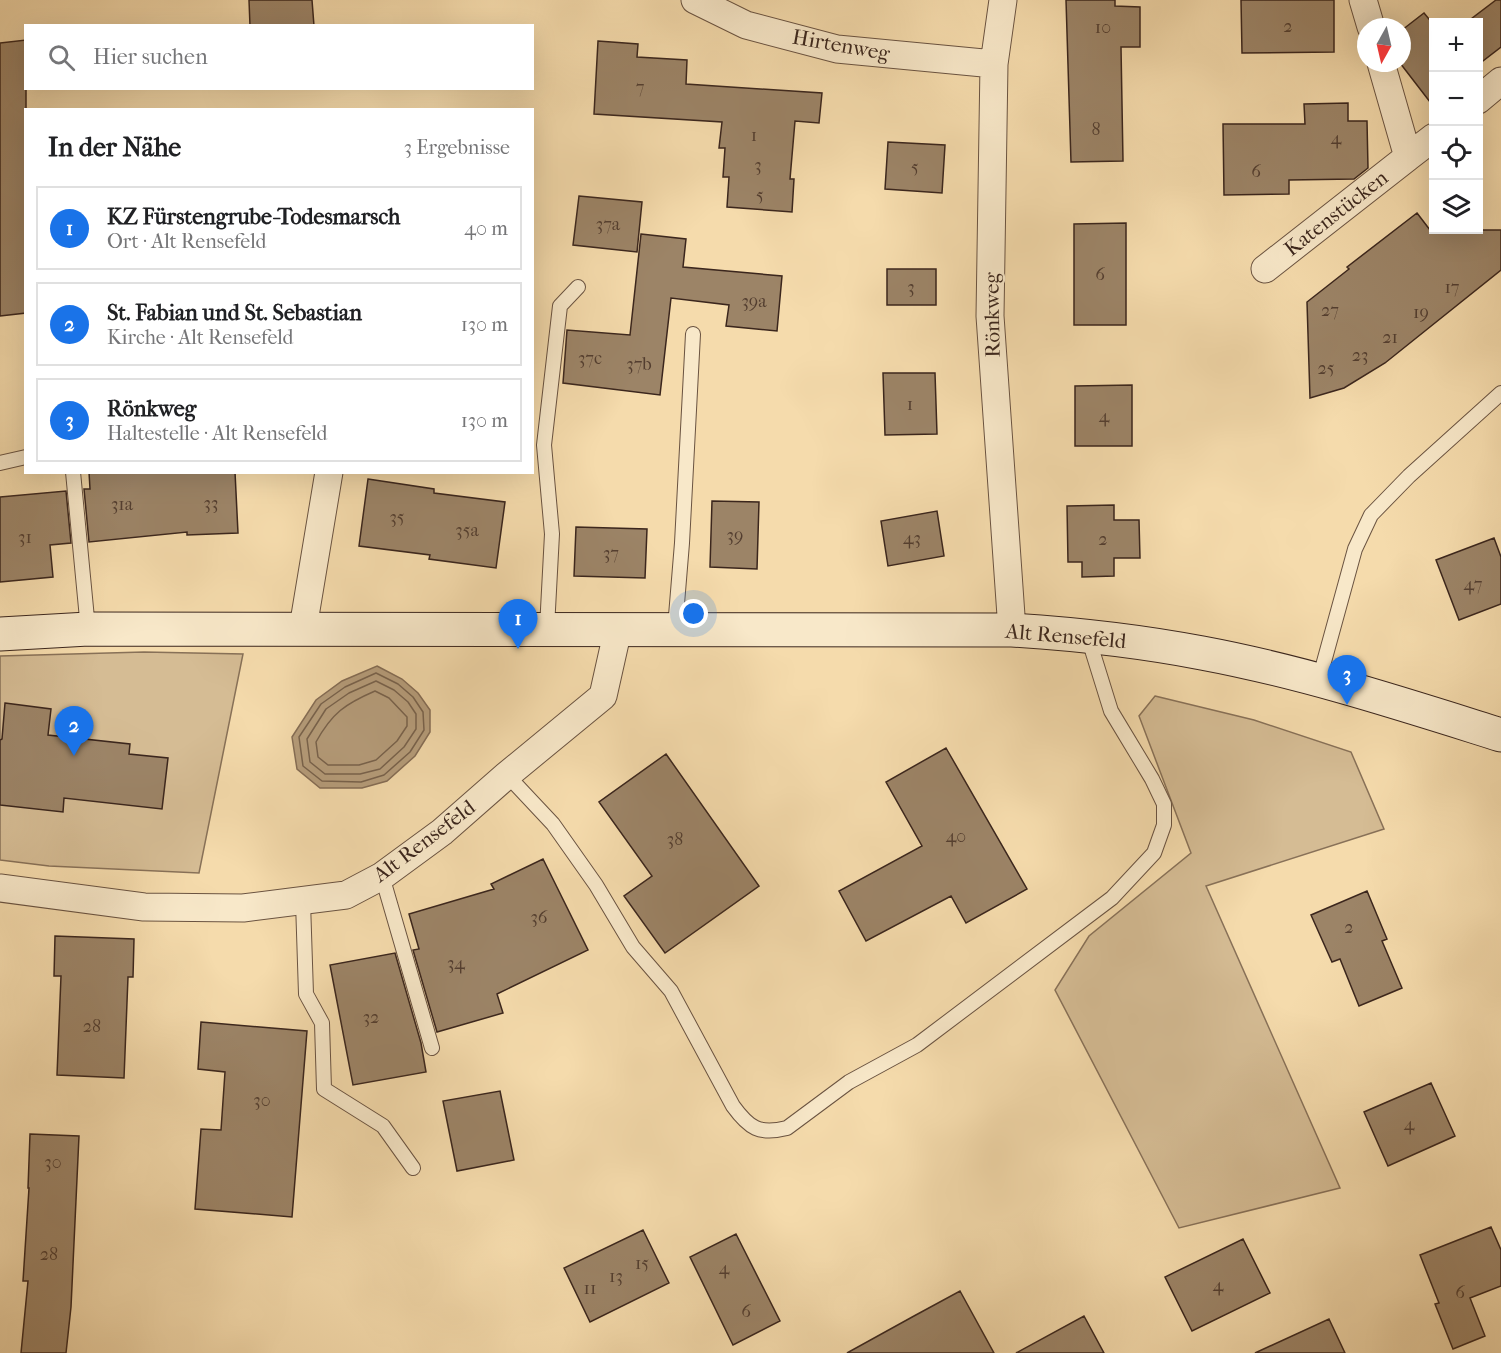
<!DOCTYPE html>
<html lang="de">
<head>
<meta charset="utf-8">
<style>
  body { margin:0; font-family:"IM FELL French Canon",serif; background:#f2f2f2; color:#202124 }
  .controls { position:absolute; right:18px; top:18px; display:grid; overflow:hidden; border-radius:0px; box-shadow:0 6px 24px #0002 }
  .controls button { width:54px; height:54px; display:grid; place-items:center; padding:0; border:0; border-bottom:2px solid #e0e0e0; background:#fff; color:#202124; font:30px sans-serif }
  .compass { position:absolute; left:1357px; top:18px; width:54px; height:54px; border-radius:50%; background:#fff; box-shadow:0 6px 24px #0002; rotate:188deg }
  .you { position:absolute; left:694px; top:614px; width:21px; height:21px; margin:-15px; border:4px solid #fff; border-radius:50%; background:#1a73e8; box-shadow:0 0 0 9px #1a73e833 }
  .badge { display:grid; place-items:center; width:39px; height:39px; border-radius:50%; background:#1a73e8; color:#fff; font-size:20px; font-weight:700 }
  .pin { position:absolute; translate:-50% -50px; filter:drop-shadow(0 2px 3px #0008) }
  .pin::after { content:''; position:absolute; top:32px; width:21px; height:18px; background:inherit; clip-path:polygon(0 0,100% 0,50% 100%) }
  .list { margin:0; padding:0; list-style:none }
  h2 { display:flex; justify-content:space-between; align-items:center; height:78px; margin:0; padding:0 24px; font-size:26px }
  h2 small { font-size:20px; font-weight:400; color:#757577 }
  .list li { display:grid; grid-template-columns:39px 1fr auto; gap:18px; align-items:center; box-sizing:border-box; height:84px; margin:0 12px 12px; padding:0 12px; border:2px solid #e0e0e0; border-radius:0px }
  .list b { display:block; font-size:22px; white-space:nowrap }
  .list p { margin:0; font-size:20px; white-space:nowrap; color:#757577 }
  .list em { font-size:20px; font-style:normal; color:#757577 }
  .icon { flex:none; width:33px; height:33px; fill:none; stroke:currentColor; stroke-width:2; stroke-linecap:round; stroke-linejoin:round }
  .map { position:relative; flex:none; width:1501px; height:1353px; overflow:hidden }
  .search { position:absolute; background:#fff; box-shadow:0 6px 24px #0002; left:24px; top:24px; width:510px; height:66px; display:flex; align-items:center; gap:15px; box-sizing:border-box; padding:0 21px; border-radius:0px; color:#757577; font-size:22px }
  .panel { position:absolute; background:#fff; box-shadow:0 6px 24px #0002; left:24px; top:108px; width:510px; height:366px; border-radius:0px }
  .map>svg:first-child { display:block }
  .green { fill:#d5bc94; stroke:#887158; stroke-width:1.5 }
  .water { fill:#b69d7b; stroke:#856d55; stroke-width:1.5 }
  .lines { fill:none; stroke-linecap:round; stroke-linejoin:round }
  .shore { stroke:#78624c; stroke-width:1.5 }
  .building { fill:#9c8467; stroke:#3b261d; stroke-width:1.5 }
  .lane-casing { stroke:#6a5341; stroke-width:16 }
  .street-casing { stroke:#6a5341; stroke-width:29 }
  .secondary-casing { stroke:#3b261d; stroke-width:35 }
  .lane { stroke:#f8e8c9; stroke-width:14 }
  .street { stroke:#f8e8c9; stroke-width:27 }
  .secondary { stroke:#f8e8c9; stroke-width:33 }
  .labels { text-anchor:middle; stroke-width:4.5; stroke-linejoin:round; paint-order:stroke }
  .number-label { font-size:18px; fill:#533e30 }
  .street-label { font-size:21px; fill:#3b261d; stroke:#f8e8c9 }
</style>
</head>
<body>
<div class="map">
<svg width="1501" height="1353" viewBox="0 0 1501 1353">
  <rect width="100%" height="100%" fill="#f5dbac"/>
  <filter id="stains"><feTurbulence type="fractalNoise" baseFrequency=".00333" numOctaves="4"/><feColorMatrix values="0 0 0 0 .2 0 0 0 0 .09 0 0 0 0 .02 0 0 0 .5 -.17"/></filter>
  <radialGradient id="worn" r=".72"><stop offset=".6" stop-color="#630" stop-opacity="0"/><stop offset="1" stop-color="#630" stop-opacity=".3"/></radialGradient>
  <path class="green" d="M 144,652 L 243,654 L 199,873 L 49,866 L 0,860 L 0,656 Z
    M 1155,696 L 1254,720 L 1351,752 L 1384,829 L 1206,886 L 1340,1188 L 1179,1228 L 1055,990 L 1089,936 L 1191,853 L 1139,716 Z"/>
  <path class="water" d="M 377,666 L 402,679 L 418,693 L 430,710 L 430,732 L 415,756 L 387,781 L 362,788 L 320,788 L 297,769 L 292,737 L 316,700 L 342,681 Z"/>
  <g class="lines">
    <path class="shore" d="M 376,673 L 398,684 L 413,697 L 423,712 L 424,730 L 410,752 L 384,775 L 361,782 L 322,781 L 303,766 L 299,737 L 321,704 L 345,687 Z
      M 376,681 L 394,690 L 408,702 L 416,714 L 416,729 L 404,747 L 380,769 L 360,774 L 325,774 L 310,762 L 307,739 L 326,709 L 349,693 Z
      M 375,691 L 389,698 L 407,717 L 407,726 L 397,741 L 376,760 L 359,765 L 328,765 L 318,757 L 316,742 C 332,713 345,704 375,691 Z"/>
  </g>
  <path class="building" d="M 249,0 L 312,0 L 314,26 L 250,26 Z
    M 1066,0 L 1115,0 L 1115,6 L 1140,7 L 1140,47 L 1121,47 L 1123,161 L 1071,162 Z
    M 1241,0 L 1334,0 L 1334,52 L 1242,53 Z
    M 1496,0 L 1501,0 L 1501,47 L 1479,64 L 1479,22 L 1467,22 Z
    M 1424,13 L 1434,25 L 1434,99 L 1430,102 L 1400,63 L 1402,63 L 1402,30 Z
    M 26,40 L 26,313 L 0,316 L 0,43 Z
    M 598,41 L 638,44 L 637,57 L 687,60 L 686,84 L 822,93 L 819,123 L 795,121 L 790,179 L 794,179 L 792,212 L 727,207 L 729,177 L 723,177 L 725,148 L 719,148 L 722,122 L 594,114 Z
    M 1348,103 L 1348,121 L 1367,121 L 1368,168 L 1354,179 L 1289,180 L 1289,194 L 1224,195 L 1223,124 L 1305,124 L 1304,104 Z
    M 888,142 L 945,145 L 942,193 L 885,189 Z
    M 579,196 L 642,202 L 637,252 L 573,245 Z
    M 1417,213 L 1430,230 L 1501,230 L 1501,270 L 1385,363 L 1344,388 L 1310,398 L 1307,302 L 1349,269 L 1347,267 Z
    M 1126,223 L 1126,325 L 1074,325 L 1074,224 Z
    M 641,234 L 686,239 L 683,267 L 782,276 L 777,331 L 726,326 L 729,305 L 671,298 L 660,395 L 563,383 L 567,330 L 630,335 Z
    M 887,269 L 936,269 L 936,305 L 887,305 Z
    M 883,373 L 935,373 L 937,434 L 885,435 Z
    M 1132,385 L 1132,446 L 1075,446 L 1075,386 Z
    M 89,472 L 235,472 L 238,533 L 187,535 L 187,532 L 89,542 L 84,489 L 90,489 Z
    M 368,479 L 434,489 L 434,493 L 505,502 L 496,568 L 429,559 L 430,555 L 359,546 Z
    M 66,491 L 71,543 L 50,545 L 53,577 L 0,582 L 0,497 Z
    M 712,501 L 759,502 L 757,569 L 710,567 Z
    M 1114,505 L 1114,520 L 1139,520 L 1140,558 L 1114,558 L 1114,576 L 1082,577 L 1082,562 L 1068,562 L 1067,506 Z
    M 937,511 L 944,556 L 888,566 L 881,521 Z
    M 576,527 L 647,529 L 645,578 L 574,576 Z
    M 1494,538 L 1501,557 L 1501,604 L 1459,620 L 1436,560 Z
    M 5,703 L 51,709 L 48,735 L 130,744 L 129,754 L 168,758 L 162,809 L 64,798 L 63,812 L 0,805 L 0,740 L 2,739 Z
    M 946,748 L 1027,889 L 966,923 L 951,896 L 866,941 L 839,891 L 922,846 L 886,782 Z
    M 666,754 L 759,886 L 665,953 L 624,896 L 652,876 L 599,802 Z
    M 543,859 L 588,950 L 497,994 L 503,1013 L 437,1032 L 413,950 L 419,949 L 409,914 L 494,889 L 491,884 Z
    M 1367,891 L 1387,939 L 1382,941 L 1402,988 L 1359,1006 L 1340,959 L 1332,962 L 1311,915 Z
    M 55,936 L 134,939 L 133,977 L 128,977 L 124,1078 L 57,1075 L 61,976 L 54,976 Z
    M 395,953 L 421,1043 L 426,1072 L 353,1085 L 330,965 Z
    M 201,1022 L 307,1031 L 292,1217 L 195,1209 L 201,1129 L 221,1130 L 225,1072 L 198,1069 Z
    M 1431,1083 L 1455,1136 L 1388,1166 L 1364,1112 Z
    M 500,1091 L 514,1160 L 457,1171 L 443,1101 Z
    M 30,1134 L 79,1136 L 71,1307 L 66,1353 L 21,1353 L 28,1281 L 23,1281 L 29,1188 L 28,1188 Z
    M 1491,1227 L 1501,1250 L 1501,1286 L 1470,1298 L 1485,1336 L 1453,1349 L 1435,1304 L 1439,1303 L 1420,1255 Z
    M 643,1230 L 669,1283 L 590,1322 L 564,1268 Z
    M 736,1234 L 780,1321 L 733,1345 L 690,1257 Z
    M 1243,1239 L 1270,1293 L 1192,1331 L 1165,1277 Z
    M 960,1291 L 994,1353 L 847,1353 L 914,1316 Z
    M 1084,1316 L 1104,1353 L 1016,1353 Z
    M 1329,1319 L 1345,1353 L 1255,1353 Z"/>
  <g class="lines">
    <defs>
      <path id="lane" d="M 0,463 L 26,457
        M 73,472 L 88,629
        M 547,628 L 552,534 L 544,445 L 560,306 L 578,287
        M 675,628 L 682,543 L 693,334
        M 1319,680 L 1355,549 L 1371,515 L 1409,476 L 1501,393
        M 507,775 L 553,824 L 596,885 L 633,947 L 671,991 L 733,1106 C 749,1128 759,1135 787,1128 L 849,1082 L 917,1045 L 1112,898 L 1154,853 L 1164,825 L 1164,804 L 1152,779 L 1111,711 L 1088,637
        M 382,876 L 432,1048
        M 303,902 L 306,994 L 322,1023 L 324,1089 L 383,1126 L 413,1168"/>
      <path id="street" d="M 695,0 L 746,25 L 837,49 L 994,64
        M 1003,0 L 994,64 L 990,316 L 1012,630
        M 1363,0 L 1371,27
        M 1478,100 L 1501,81
        M 1408,157 L 1434,137
        M 1265,269 L 1408,157 L 1381,63
        M 303,628 L 329,472
        M 0,888 L 144,907 L 243,908 L 346,895 L 382,876 L 442,832 L 507,775 L 603,696 L 618,629"/>
      <path id="secondary" d="M 0,634 L 88,629 L 1012,630 C 1076,634 1139,641 1202,653 C 1304,672 1402,704 1501,735"/>
    </defs>
    <use href="#lane" class="lane-casing"/>
    <use href="#street" class="street-casing"/>
    <use href="#secondary" class="secondary-casing"/>
    <use href="#lane" class="lane"/>
    <use href="#street" class="street"/>
    <use href="#secondary" class="secondary"/>
  </g>
  <g class="labels">
    <g class="number-label">
      <text x="1288" y="32">2</text>
      <text x="1103" y="33">10</text>
      <text x="640" y="93">7</text>
      <text x="1096" y="135">8</text>
      <text x="754" y="141">1</text>
      <text x="1336" y="144">4</text>
      <text x="758" y="171">3</text>
      <text x="915" y="173">5</text>
      <text x="1256" y="177">6</text>
      <text x="760" y="201">5</text>
      <text x="608" y="230">37a</text>
      <text x="1100" y="280">6</text>
      <text x="911" y="293">3</text>
      <text x="1452" y="293">17</text>
      <text x="754" y="307">39a</text>
      <text x="1330" y="316">27</text>
      <text x="1421" y="318">19</text>
      <text x="1390" y="343">21</text>
      <text x="1360" y="361">23</text>
      <text x="590" y="364">37c</text>
      <text x="639" y="370">37b</text>
      <text x="1326" y="374">25</text>
      <text x="910" y="410">1</text>
      <text x="1104" y="422">4</text>
      <text x="211" y="509">33</text>
      <text x="122" y="510">31a</text>
      <text x="397" y="523">35</text>
      <text x="467" y="536">35a</text>
      <text x="735" y="541">39</text>
      <text x="25" y="543">31</text>
      <text x="912" y="544">43</text>
      <text x="1103" y="545">2</text>
      <text x="611" y="559">37</text>
      <text x="1473" y="590">47</text>
      <text x="956" y="842">40</text>
      <text x="675" y="845">38</text>
      <text x="539" y="923">36</text>
      <text x="1349" y="933">2</text>
      <text x="456" y="969">34</text>
      <text x="371" y="1023">32</text>
      <text x="92" y="1032">28</text>
      <text x="262" y="1106">30</text>
      <text x="1409" y="1130">4</text>
      <text x="53" y="1168">30</text>
      <text x="49" y="1260">28</text>
      <text x="642" y="1269">15</text>
      <text x="724" y="1274">4</text>
      <text x="616" y="1282">13</text>
      <text x="1218" y="1291">4</text>
      <text x="590" y="1294">11</text>
      <text x="1460" y="1298">6</text>
      <text x="746" y="1317">6</text>
    </g>
    <g class="street-label">
      <text transform="translate(841 45) rotate(10)" y="7">Hirtenweg</text>
      <text transform="translate(1336 213) rotate(-38)" y="7">Katenstücken</text>
      <text transform="translate(992 315) rotate(-91)" y="7">Rönkweg</text>
      <text transform="translate(1066 636) rotate(5)" y="7">Alt Rensefeld</text>
      <text transform="translate(424 841) rotate(-37)" y="7">Alt Rensefeld</text>
    </g>
  </g>
  <rect width="100%" height="100%" filter="url(#stains)"/>
  <rect width="100%" height="100%" fill="url(#worn)"/>
</svg>
<div class="controls">
<button>+</button>
<button>−</button>
<button><svg class="icon" aria-label="locate" viewBox="0 0 24 24"><circle cx="12" cy="12" r="6"/><path d="M12 2v4M12 18v4M2 12h4M18 12h4"/></svg></button>
<button><svg class="icon" aria-label="layers" viewBox="0 0 24 24"><path d="M12 4l9 5-9 5-9-5zM3 14l9 5 9-5"/></svg></button>
</div>
<svg class="compass" viewBox="-18 -18 36 36"><path d="M0-13l5 13h-10z" fill="#e53935"/><path d="M0 13l5-13h-10z" fill="#757577"/></svg>
<div class="you"></div>
<div class="pin badge" style="left:518px;top:649px">1</div>
<div class="pin badge" style="left:74px;top:756px">2</div>
<div class="pin badge" style="left:1347px;top:705px">3</div>
<div class="search"><svg class="icon" aria-label="search" viewBox="0 0 24 24"><circle cx="10" cy="10" r="6"/><path d="M15 15l6 6"/></svg>Hier suchen</div>
<section class="panel">
<h2>In der Nähe<small>3 Ergebnisse</small></h2>
<ul class="list">
<li><span class="badge">1</span><div><b>KZ Fürstengrube-Todesmarsch</b><p>Ort · Alt Rensefeld</p></div><em>40 m</em></li>
<li><span class="badge">2</span><div><b>St. Fabian und St. Sebastian</b><p>Kirche · Alt Rensefeld</p></div><em>130 m</em></li>
<li><span class="badge">3</span><div><b>Rönkweg</b><p>Haltestelle · Alt Rensefeld</p></div><em>130 m</em></li>
</ul>
</section>
</div>
</body>
</html>
